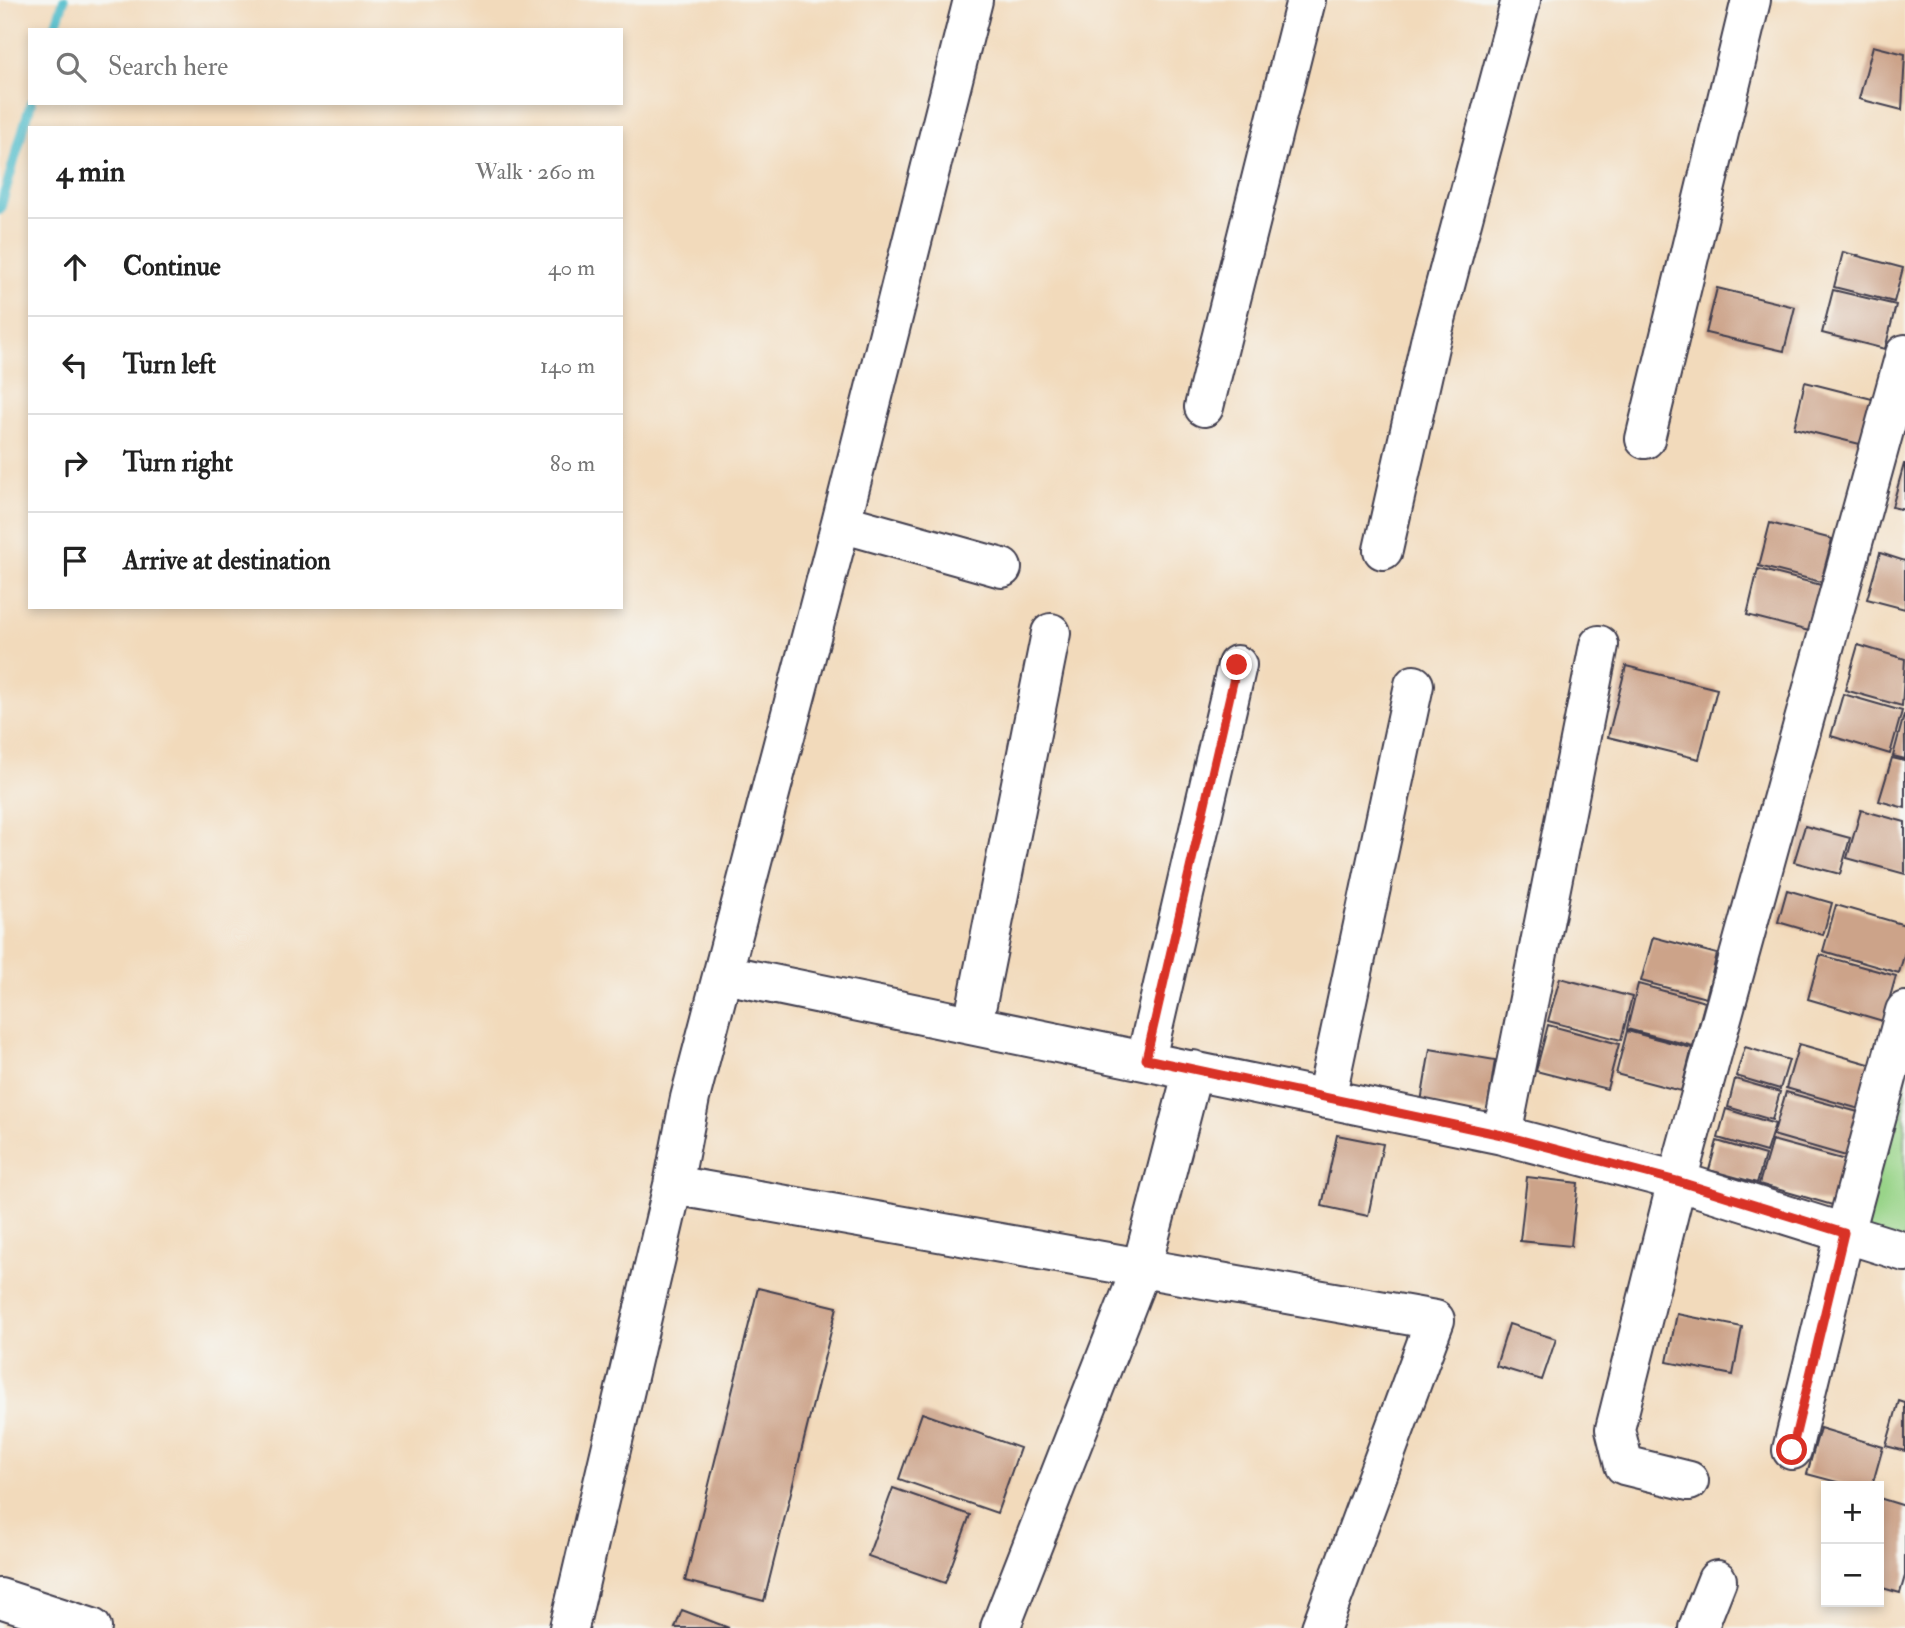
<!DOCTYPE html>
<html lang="en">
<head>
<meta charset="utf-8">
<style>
  body { margin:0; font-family:"IM FELL Double Pica",serif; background:#f6f6f6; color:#222 }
  .controls { position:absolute; right:21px; bottom:21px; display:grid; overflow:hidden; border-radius:0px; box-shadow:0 4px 10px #0003 }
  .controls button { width:63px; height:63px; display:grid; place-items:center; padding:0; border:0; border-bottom:2px solid #e0e0e0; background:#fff; color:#222; font:35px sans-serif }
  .stop { position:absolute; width:21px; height:21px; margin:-16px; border:5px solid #d93025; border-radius:50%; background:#fff }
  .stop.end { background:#d93025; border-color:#fff; box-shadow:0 2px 7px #0008 }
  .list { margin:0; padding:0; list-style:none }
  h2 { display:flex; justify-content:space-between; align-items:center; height:91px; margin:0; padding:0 28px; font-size:30px }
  h2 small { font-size:23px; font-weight:400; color:#767676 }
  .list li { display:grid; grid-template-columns:46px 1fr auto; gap:21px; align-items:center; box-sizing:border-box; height:98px; padding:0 28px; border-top:2px solid #e0e0e0 }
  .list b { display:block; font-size:26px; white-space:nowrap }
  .list em { font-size:23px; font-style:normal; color:#767676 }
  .icon { flex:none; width:38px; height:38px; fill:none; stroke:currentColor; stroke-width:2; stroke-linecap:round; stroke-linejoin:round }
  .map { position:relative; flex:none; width:1905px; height:1628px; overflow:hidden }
  .search { position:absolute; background:#fff; box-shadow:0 4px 10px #0003; left:28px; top:28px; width:595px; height:77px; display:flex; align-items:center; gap:18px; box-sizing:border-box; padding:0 24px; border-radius:0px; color:#767676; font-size:26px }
  .panel { position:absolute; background:#fff; box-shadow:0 4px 10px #0003; left:28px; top:126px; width:595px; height:483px; border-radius:0px }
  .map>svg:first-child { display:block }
  .green { fill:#99d489; stroke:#5e7b62; stroke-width:2 }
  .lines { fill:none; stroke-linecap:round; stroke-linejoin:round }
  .stream { stroke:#4fbcca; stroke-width:10 }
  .building { fill:#cca389 }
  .minor-casing { stroke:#413e4e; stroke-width:42 }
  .minor { stroke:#fff; stroke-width:38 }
  .route { stroke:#d93025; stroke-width:9 }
</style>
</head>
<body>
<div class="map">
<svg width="1905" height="1628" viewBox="0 0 1905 1628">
  <rect width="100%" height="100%" fill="#f6f6f2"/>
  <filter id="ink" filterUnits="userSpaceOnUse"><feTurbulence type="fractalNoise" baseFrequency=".0143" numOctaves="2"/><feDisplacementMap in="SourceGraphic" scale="14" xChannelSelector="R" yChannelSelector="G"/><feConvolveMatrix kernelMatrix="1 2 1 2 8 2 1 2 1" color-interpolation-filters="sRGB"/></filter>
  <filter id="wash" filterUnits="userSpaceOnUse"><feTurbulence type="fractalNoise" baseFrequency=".00686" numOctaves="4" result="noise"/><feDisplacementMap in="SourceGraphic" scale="28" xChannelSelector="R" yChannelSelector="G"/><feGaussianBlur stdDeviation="1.57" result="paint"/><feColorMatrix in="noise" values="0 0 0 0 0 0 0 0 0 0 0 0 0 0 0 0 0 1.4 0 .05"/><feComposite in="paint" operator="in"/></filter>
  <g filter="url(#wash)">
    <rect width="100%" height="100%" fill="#f2dabb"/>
    <path class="green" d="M 1905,1051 L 1905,1243 L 1850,1226 Z"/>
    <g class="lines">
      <path class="stream" d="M 54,30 L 64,0
        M 0,209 L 31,103"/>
    </g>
    <g id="blocks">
      <path class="building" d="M 1873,46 L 1905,54 L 1902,110 L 1859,99 Z
        M 1843,252 L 1903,268 L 1894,302 L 1834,287 Z
        M 1717,288 L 1795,307 L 1784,351 L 1706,333 Z
        M 1833,290 L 1896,305 L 1885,349 L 1822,333 Z
        M 1805,382 L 1876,400 L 1864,445 L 1794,428 Z
        M 1904,464 L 1905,464 L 1905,510 L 1892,507 Z
        M 1770,523 L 1832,539 L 1821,582 L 1759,566 Z
        M 1880,553 L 1905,561 L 1905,609 L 1867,599 Z
        M 1758,569 L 1821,585 L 1809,631 L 1747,615 Z
        M 1858,645 L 1905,659 L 1902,706 L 1845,690 Z
        M 1626,666 L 1717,689 L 1699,759 L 1608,737 Z
        M 1843,694 L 1902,711 L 1890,754 L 1831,736 Z
        M 1904,715 L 1905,715 L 1905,759 L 1893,756 Z
        M 1892,758 L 1905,761 L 1905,808 L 1879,801 Z
        M 1861,810 L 1905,822 L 1905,874 L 1847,858 Z
        M 1805,826 L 1850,838 L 1840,874 L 1794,862 Z
        M 1787,890 L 1832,903 L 1823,935 L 1778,922 Z
        M 1836,905 L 1905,925 L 1905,952 L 1899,973 L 1823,951 Z
        M 1653,937 L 1717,954 L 1706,998 L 1641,981 Z
        M 1820,955 L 1896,976 L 1883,1021 L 1808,999 Z
        M 1560,978 L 1632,997 L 1621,1040 L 1548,1021 Z
        M 1638,984 L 1705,1002 L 1693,1046 L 1627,1029 Z
        M 1548,1025 L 1619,1044 L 1607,1089 L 1536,1071 Z
        M 1627,1031 L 1692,1048 L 1681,1091 L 1616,1074 Z
        M 1799,1044 L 1876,1066 L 1863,1110 L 1786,1088 Z
        M 1745,1047 L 1789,1060 L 1780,1089 L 1736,1076 Z
        M 1430,1049 L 1495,1060 L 1487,1112 L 1421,1102 Z
        M 1735,1079 L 1780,1092 L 1772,1120 L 1728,1107 Z
        M 1786,1092 L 1858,1112 L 1846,1156 L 1773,1135 Z
        M 1726,1109 L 1775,1124 L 1766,1152 L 1718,1138 Z
        M 1337,1135 L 1383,1144 L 1368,1216 L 1322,1206 Z
        M 1772,1140 L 1849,1161 L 1836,1206 L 1759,1184 Z
        M 1717,1141 L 1765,1155 L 1757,1183 L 1709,1170 Z
        M 1527,1177 L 1578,1183 L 1571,1246 L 1520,1241 Z
        M 758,1288 L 837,1307 L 764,1601 L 685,1581 Z
        M 1677,1314 L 1742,1327 L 1733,1375 L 1667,1362 Z
        M 1509,1324 L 1556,1339 L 1542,1380 L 1496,1366 Z
        M 1899,1401 L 1905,1403 L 1905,1451 L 1886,1446 Z
        M 922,1413 L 1020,1448 L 997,1513 L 899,1479 Z
        M 1820,1428 L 1883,1447 L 1872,1486 L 1852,1486 L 1807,1474 Z
        M 893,1488 L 970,1515 L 945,1583 L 868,1556 Z
        M 1879,1498 L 1905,1506 L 1905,1576 L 1900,1593 L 1879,1587 Z
        M 682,1610 L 729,1628 L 675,1628 Z"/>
    </g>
  </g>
  <g filter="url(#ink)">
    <use href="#blocks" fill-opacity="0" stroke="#413e4e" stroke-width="2"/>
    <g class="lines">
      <defs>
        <path id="minor" d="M 1204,407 L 1306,0
          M 1645,439 L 1751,0
          M 841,523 L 1002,568
          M 1383,550 L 1430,342 L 1521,0
          M 724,974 L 1502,1135 L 1677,1181 L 1905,1252
          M 973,1024 L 1051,633
          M 1146,1059 L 1237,665
          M 1326,1099 L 1414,685
          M 1502,1135 L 1599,645
          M 673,1185 L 1435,1320 L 1321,1628
          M 1792,1450 L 1845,1233 L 1905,1011
          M 1689,1481 L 1624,1465 L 1615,1429 L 1677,1181 L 1905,354
          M 0,1598 L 92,1628
          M 569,1628 L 673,1185 L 690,1098 L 841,523 L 973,0
          M 1000,1628 L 1142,1266 L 1193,1070
          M 1698,1628 L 1717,1580"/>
      </defs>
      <use href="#minor" class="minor-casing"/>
      <use href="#minor" class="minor"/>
    </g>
  </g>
  <g class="lines" filter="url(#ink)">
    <path class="route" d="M 1237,665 L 1146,1059 L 1502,1135 L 1677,1181 L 1844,1233 L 1792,1450"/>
  </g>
</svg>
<div class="controls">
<button>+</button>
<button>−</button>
</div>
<div class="stop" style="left:1792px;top:1450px"></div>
<div class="stop end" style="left:1237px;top:665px"></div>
<div class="search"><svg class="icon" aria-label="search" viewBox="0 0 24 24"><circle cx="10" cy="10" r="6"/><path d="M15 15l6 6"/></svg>Search here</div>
<section class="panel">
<h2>4 min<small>Walk · 260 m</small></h2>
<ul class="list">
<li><svg class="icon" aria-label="ahead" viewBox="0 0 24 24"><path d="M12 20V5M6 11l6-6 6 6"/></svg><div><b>Continue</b></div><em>40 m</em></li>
<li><svg class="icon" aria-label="left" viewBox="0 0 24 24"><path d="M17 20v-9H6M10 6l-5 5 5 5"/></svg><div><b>Turn left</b></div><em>140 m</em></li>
<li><svg class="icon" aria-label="right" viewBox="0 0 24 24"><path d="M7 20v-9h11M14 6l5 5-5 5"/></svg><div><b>Turn right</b></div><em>80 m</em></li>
<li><svg class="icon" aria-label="arrive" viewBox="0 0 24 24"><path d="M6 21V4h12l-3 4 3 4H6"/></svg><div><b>Arrive at destination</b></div></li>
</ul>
</section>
</div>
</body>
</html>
